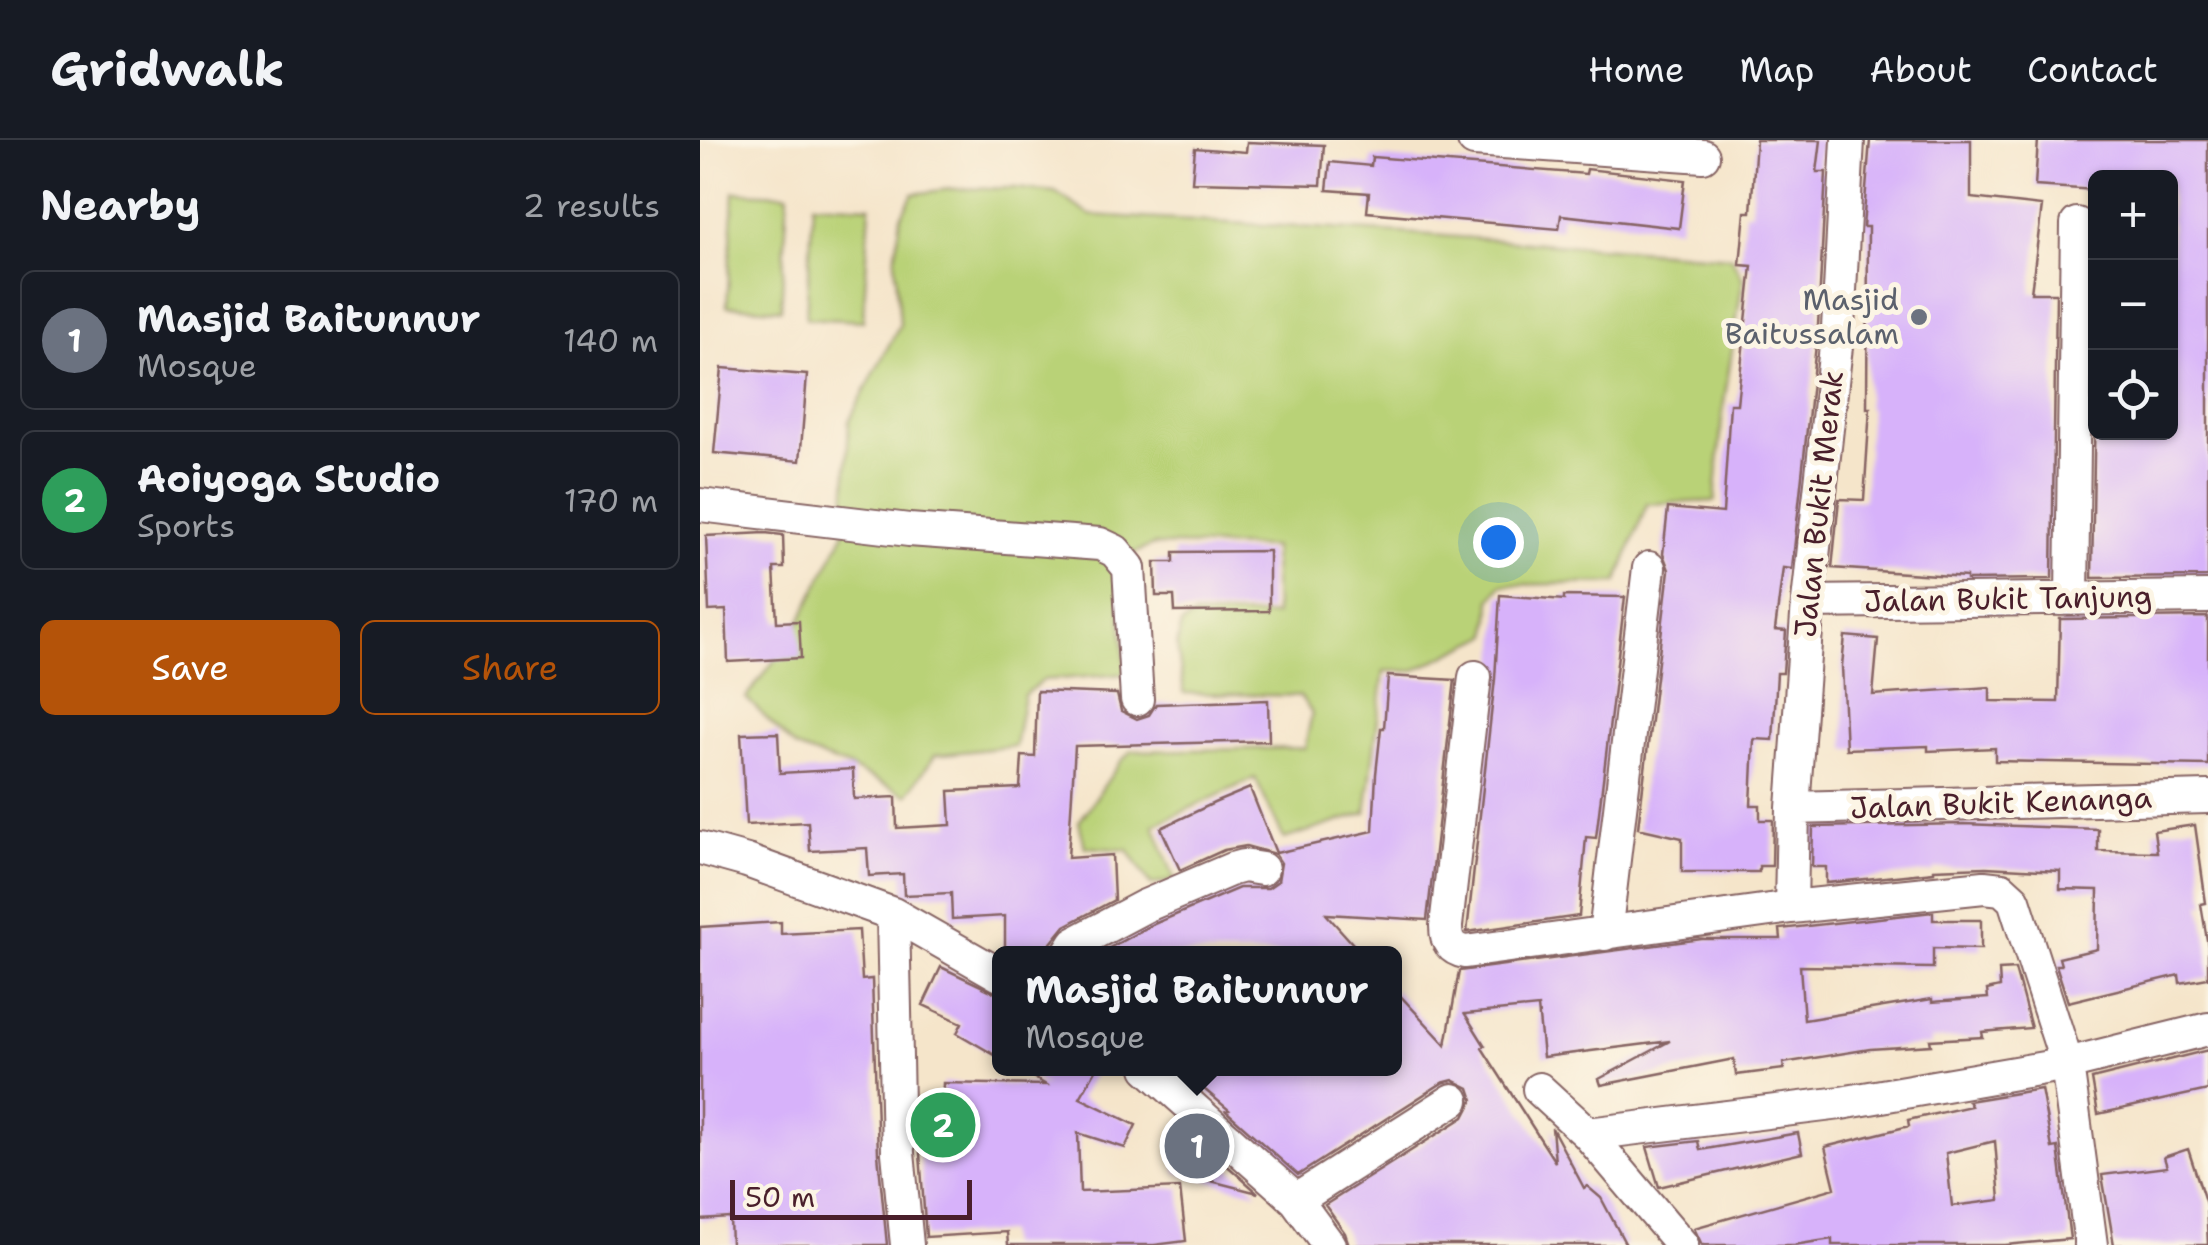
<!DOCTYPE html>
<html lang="en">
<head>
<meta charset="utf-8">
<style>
  body { margin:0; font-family:"Shantell Sans",sans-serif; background:#20242c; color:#f1f3f6 }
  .controls { position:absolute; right:30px; top:30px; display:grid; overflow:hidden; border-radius:15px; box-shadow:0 2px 8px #0004 }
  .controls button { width:90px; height:90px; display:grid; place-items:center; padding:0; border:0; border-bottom:2px solid #363941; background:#171b24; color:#f1f3f6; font:50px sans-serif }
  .scale { position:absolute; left:30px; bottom:25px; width:242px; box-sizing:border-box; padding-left:10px; border:5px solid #4a1f2b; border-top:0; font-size:28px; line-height:35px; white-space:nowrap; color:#4a1f2b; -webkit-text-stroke:8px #fcf5e5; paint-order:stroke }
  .you { position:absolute; left:798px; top:402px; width:35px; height:35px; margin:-25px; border:8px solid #fff; border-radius:50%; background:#1a73e8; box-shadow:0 0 0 15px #1a73e833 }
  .badge { display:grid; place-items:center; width:65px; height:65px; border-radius:50%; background:#b45309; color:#fff; font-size:32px; font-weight:700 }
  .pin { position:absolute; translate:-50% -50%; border:5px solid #fff; box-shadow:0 2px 10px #0006 }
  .popup { position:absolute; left:292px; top:806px; width:410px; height:130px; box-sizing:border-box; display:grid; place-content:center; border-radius:15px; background:#171b24; filter:drop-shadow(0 2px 8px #0005); font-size:32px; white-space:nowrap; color:#9ea1a6 }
  .popup b { font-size:38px; color:#f1f3f6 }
  .popup::after { content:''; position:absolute; left:50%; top:100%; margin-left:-20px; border:20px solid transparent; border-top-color:#171b24 }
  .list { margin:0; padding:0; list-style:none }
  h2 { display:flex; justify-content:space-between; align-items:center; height:130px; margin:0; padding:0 40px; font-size:42px }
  h2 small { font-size:32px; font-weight:400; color:#9ea1a6 }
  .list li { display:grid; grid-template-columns:65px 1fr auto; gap:30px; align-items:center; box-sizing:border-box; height:140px; margin:0 20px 20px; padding:0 20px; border:2px solid #363941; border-radius:15px }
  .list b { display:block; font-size:38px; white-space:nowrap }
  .list p { margin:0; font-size:32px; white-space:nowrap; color:#9ea1a6 }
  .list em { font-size:32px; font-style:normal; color:#9ea1a6 }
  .actions { display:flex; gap:20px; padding:30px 40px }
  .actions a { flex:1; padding:22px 0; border:2px solid #b45309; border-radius:15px; text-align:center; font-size:35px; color:#b45309 }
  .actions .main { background:#b45309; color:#fff }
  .icon { flex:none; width:55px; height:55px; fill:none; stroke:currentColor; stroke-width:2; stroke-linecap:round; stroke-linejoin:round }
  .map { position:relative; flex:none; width:1508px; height:1105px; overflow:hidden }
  header { display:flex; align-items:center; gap:60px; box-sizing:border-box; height:140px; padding:0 50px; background:#171b24; border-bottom:2px solid #363941 }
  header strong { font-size:48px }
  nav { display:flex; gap:55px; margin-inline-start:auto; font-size:35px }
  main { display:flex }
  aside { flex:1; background:#171b24 }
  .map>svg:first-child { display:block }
  .green { fill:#b9d277; stroke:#827851; stroke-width:2.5 }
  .building { fill:#d7b2fa; fill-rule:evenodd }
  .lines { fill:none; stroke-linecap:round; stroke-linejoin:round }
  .minor-casing { stroke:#866463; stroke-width:36 }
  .minor { stroke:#fff; stroke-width:32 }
  .worship-dot { fill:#6b7280; stroke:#fcf5e5; stroke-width:4 }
  .labels { text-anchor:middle; stroke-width:10; stroke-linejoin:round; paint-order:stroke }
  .worship-label { font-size:30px; fill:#5b616d; stroke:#fcf5e5; text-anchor:end }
  .street-label { font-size:30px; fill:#4a1f2b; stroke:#fcf5e5 }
</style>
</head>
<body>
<header>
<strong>Gridwalk</strong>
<nav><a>Home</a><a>Map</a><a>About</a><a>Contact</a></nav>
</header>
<main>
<aside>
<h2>Nearby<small>2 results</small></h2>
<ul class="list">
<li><span class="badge" style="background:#6b7280">1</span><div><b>Masjid Baitunnur</b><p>Mosque</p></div><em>140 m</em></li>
<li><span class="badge" style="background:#2e9e5b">2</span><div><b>Aoiyoga Studio</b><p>Sports</p></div><em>170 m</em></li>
</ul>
<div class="actions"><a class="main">Save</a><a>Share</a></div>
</aside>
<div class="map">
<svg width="1508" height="1105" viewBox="0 0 1508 1105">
  <rect width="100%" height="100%" fill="#fcf5e5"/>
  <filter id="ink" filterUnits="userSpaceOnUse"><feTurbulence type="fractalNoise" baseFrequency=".01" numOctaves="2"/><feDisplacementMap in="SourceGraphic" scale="20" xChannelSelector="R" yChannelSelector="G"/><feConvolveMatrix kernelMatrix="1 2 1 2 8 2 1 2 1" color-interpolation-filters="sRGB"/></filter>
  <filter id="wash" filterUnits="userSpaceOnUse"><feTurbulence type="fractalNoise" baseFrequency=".0048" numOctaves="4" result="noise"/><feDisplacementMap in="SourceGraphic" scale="40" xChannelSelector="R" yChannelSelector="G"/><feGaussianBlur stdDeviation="2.25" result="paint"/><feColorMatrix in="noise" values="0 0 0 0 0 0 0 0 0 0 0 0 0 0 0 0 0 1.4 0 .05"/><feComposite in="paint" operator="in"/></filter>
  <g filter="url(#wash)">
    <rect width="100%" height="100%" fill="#f5e5ca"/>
    <path class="green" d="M 315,48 L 355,52 L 390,75 L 703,93 L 1031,117 L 1043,139 L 1023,269 L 1015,361 L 947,364 L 917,443 L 801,445 L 791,460 L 789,495 L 713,531 L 684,531 L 666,673 L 584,699 L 555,638 L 454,685 L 475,740 L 451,745 L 428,710 L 385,707 L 379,682 L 421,621 L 432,611 L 605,608 L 612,573 L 600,556 L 484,553 L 477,506 L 481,485 L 494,476 L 575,475 L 573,407 L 453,405 L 416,421 L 426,534 L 343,540 L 324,555 L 315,606 L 235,615 L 207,655 L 146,626 L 96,608 L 46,558 L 93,496 L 144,393 L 149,281 L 200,184 L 195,121 L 201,76 L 213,54 L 250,49 Z
      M 34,52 L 88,54 L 81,169 L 27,166 Z
      M 113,63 L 170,66 L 163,181 L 106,178 Z"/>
    <g id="blocks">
      <path class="building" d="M 1056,0 L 1121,0 L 1117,32 L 1126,32 L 1118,186 L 1092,429 L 1083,428 L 1075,490 L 1086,491 L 1083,533 L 1077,533 L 1073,600 L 1054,599 L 1051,665 L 1060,665 L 1060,680 L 1073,680 L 1072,726 L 1059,726 L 1059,732 L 982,732 L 982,698 L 938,688 L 969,430 L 963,414 L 968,368 L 1023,373 L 1030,264 L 1037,264 L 1052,126 L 1040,125 L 1045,72 L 1051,72 Z
        M 1170,0 L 1271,0 L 1271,58 L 1342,66 L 1331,153 L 1356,153 L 1352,439 L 1266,440 L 1266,437 L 1132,428 L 1139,359 L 1164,360 L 1170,268 L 1167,268 L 1168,87 L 1163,87 Z
        M 1338,0 L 1508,0 L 1508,437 L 1392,438 L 1396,196 L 1396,292 L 1470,292 L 1470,267 L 1475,267 L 1470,38 L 1396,38 L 1395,50 L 1335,46 Z
        M 547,2 L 624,5 L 621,45 L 492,42 L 495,8 L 546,12 Z
        M 672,17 L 886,34 L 887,29 L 985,40 L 979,88 L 861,75 L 859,89 L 667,72 L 669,53 L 627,50 L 630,22 L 671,26 Z
        M 22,228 L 107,235 L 100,321 L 14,313 Z
        M 65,393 L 83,395 L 84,428 L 74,428 L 77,482 L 99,481 L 101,518 L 28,522 L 26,470 L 9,471 L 6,396 Z
        M 569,411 L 569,471 L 475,472 L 474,456 L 456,456 L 455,422 L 474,422 L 474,412 Z
        M 800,455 L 864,460 L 864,456 L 925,457 L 896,698 L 886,697 L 879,776 L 767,792 L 795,539 Z
        M 1508,477 L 1508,625 L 1295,621 L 1295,608 L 1228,611 L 1228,606 L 1146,609 L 1142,526 L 1145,496 L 1178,499 L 1173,555 L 1290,547 L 1290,561 L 1358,562 L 1360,479 Z
        M 688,536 L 755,540 L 727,780 L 626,774 L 662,814 L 398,814 L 454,784 L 539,748 L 568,748 L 578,741 L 581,723 L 575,714 L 546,706 L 524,710 L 480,730 L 461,688 L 514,663 L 550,648 L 576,713 L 673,691 L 676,634 L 681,588 L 684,588 Z
        M 337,551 L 417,554 L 421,571 L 437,579 L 449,575 L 456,564 L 568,560 L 569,601 L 375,606 L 368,718 L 412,715 L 414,760 L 365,786 L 351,803 L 348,814 L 305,814 L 305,776 L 252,779 L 251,753 L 204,755 L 203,734 L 169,736 L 167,708 L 110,711 L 108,682 L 46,685 L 41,594 L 78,593 L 80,633 L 153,629 L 154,659 L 196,657 L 197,688 L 251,685 L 249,651 L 320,648 L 322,616 L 335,617 Z
        M 1263,684 L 1398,689 L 1398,711 L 1457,712 L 1454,691 L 1495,685 L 1506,763 L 1501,764 L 1508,806 L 1508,838 L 1480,843 L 1479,835 L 1368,862 L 1356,825 L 1361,825 L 1359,818 L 1397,809 L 1398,750 L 1360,749 L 1360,731 L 1286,727 L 1234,729 L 1234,732 L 1126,743 L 1126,727 L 1112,727 L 1113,687 Z
        M 1233,772 L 1233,780 L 1281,780 L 1281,809 L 1233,808 L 1233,828 L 1100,826 L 1104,880 L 1232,859 L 1232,862 L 1288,858 L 1287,850 L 1300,847 L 1299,830 L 1315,829 L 1331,888 L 1282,892 L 1283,897 L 1230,900 L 1231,905 L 1170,909 L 1083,923 L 1084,929 L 1036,935 L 1034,919 L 901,945 L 899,939 L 970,901 L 843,917 L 838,867 L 765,874 L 785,906 L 782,908 L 855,1022 L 852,988 L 884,1048 L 887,1046 L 901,1058 L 926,1105 L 649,1105 L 645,1093 L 625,1065 L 764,977 L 773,960 L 769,948 L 753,940 L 742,943 L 598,1035 L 526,971 L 529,970 L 479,928 L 694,928 L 694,849 L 746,905 L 759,831 L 1002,799 L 1081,799 L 1080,789 Z
        M 81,782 L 81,794 L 159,790 L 162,840 L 172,839 L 178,1014 L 187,1105 L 31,1105 L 30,1078 L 0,1080 L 0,787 Z
        M 241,827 L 300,855 L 300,918 L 257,893 L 262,883 L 223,865 Z
        M 1508,910 L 1508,950 L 1398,974 L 1392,939 Z
        M 318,928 L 397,928 L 380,958 L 436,985 L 425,1008 L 378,993 L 380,1052 L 480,1048 L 486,1101 L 454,1105 L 308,1105 L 307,1092 L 226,1097 L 217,972 L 242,972 L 243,943 L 346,945 Z
        M 1341,949 L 1352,1008 L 1358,1007 L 1370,1099 L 1305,1105 L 1132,1105 L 1132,1099 L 1094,1105 L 1002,1105 L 994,1088 L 1135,1048 L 1125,1007 L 1209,986 L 1208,980 L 1271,966 L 1268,961 ZM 1295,1001 L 1300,1060 L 1252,1066 L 1246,1013 Z
        M 478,982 L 558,1053 L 476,1032 Z
        M 1098,993 L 1102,1013 L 959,1047 L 947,1007 L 998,1001 L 1000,1010 Z
        M 1488,1009 L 1506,1064 L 1508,1105 L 1414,1105 L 1402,1035 L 1467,1027 L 1464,1017 Z"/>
    </g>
  </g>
  <g filter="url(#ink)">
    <use href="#blocks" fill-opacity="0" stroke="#866463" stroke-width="2.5"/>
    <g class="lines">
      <defs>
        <path id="minor" d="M 774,0 L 1003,16
          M 0,365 L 209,390 L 400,404 L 415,411 L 429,428 L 437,559
          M 1372,456 L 1377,84
          M 1108,462 L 1508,457
          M 775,537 L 746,786 C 746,800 750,809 765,812 L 1091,767 L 1093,668 L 1108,462 L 1138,188 L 1148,0
          M 1093,668 L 1508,657
          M 0,708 L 47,721 L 193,774 L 300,835
          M 1091,767 L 1284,747 L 1302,749 L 1314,760 L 1367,924 L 1391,1105
          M 193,774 L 198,1013 L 207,1105
          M 905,794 L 949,428
          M 368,814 L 375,803 L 445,766 L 532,729 L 543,726 L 562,729
          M 448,928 L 596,1060 L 629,1105
          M 839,949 L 888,994 L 982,1105
          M 888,994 L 1141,963 L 1367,924 L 1508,889
          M 596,1060 L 753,960"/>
      </defs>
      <use href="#minor" class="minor-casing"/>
      <use href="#minor" class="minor"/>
    </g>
  </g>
  <circle class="worship-dot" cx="1219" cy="177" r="10"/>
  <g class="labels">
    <g class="worship-label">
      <text x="1199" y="170">Masjid<tspan x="1199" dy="34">Baitussalam</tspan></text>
    </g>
    <g class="street-label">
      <text transform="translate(1119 364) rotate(-84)" y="10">Jalan Bukit Merak</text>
      <text transform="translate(1308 459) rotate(-1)" y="10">Jalan Bukit Tanjung</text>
      <text transform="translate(1301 663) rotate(-2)" y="10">Jalan Bukit Kenanga</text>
    </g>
  </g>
</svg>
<div class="controls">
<button>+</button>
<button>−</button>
<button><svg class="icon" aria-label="locate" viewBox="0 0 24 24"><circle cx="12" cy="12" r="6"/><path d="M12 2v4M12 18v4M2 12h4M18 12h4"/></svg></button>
</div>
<div class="scale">50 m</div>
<div class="you"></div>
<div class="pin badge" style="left:497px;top:1006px;background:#6b7280">1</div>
<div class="popup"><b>Masjid Baitunnur</b>Mosque</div>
<div class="pin badge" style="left:243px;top:985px;background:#2e9e5b">2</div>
</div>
</main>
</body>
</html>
